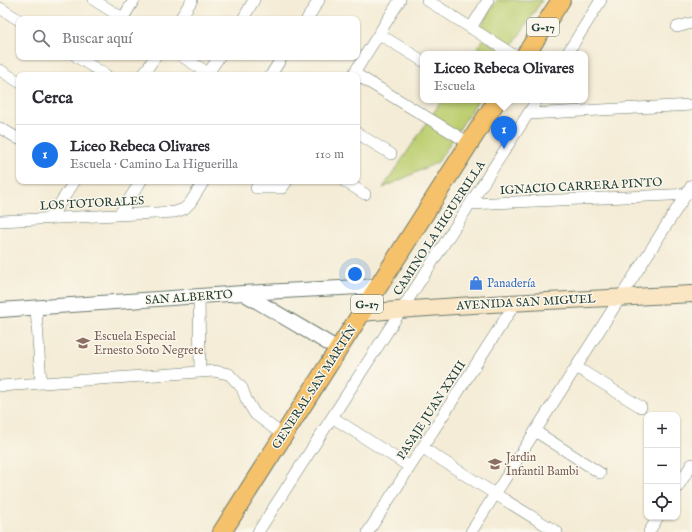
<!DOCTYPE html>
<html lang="es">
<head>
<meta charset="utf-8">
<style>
  body { margin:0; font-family:"IM FELL English",serif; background:#f2f2f3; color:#2b2b33 }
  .controls { position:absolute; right:12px; bottom:12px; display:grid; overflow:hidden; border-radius:8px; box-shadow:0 1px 3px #0004 }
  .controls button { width:36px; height:36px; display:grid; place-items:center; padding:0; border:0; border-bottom:1px solid #e1e1e2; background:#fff; color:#2b2b33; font:20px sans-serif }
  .you { position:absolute; left:355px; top:274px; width:14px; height:14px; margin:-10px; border:3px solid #fff; border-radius:50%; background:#1a73e8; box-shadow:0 0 0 6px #1a73e833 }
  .badge { display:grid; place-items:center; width:26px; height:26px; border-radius:50%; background:#1a73e8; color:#fff; font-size:13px; font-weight:700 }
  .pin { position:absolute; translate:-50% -33px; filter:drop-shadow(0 1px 2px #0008) }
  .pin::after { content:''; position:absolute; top:21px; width:14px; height:12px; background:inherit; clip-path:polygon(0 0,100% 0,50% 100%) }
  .popup { position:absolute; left:420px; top:51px; width:168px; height:52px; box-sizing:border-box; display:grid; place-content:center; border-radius:8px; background:#fff; filter:drop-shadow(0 1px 3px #0005); font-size:13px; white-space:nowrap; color:#7c7c81 }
  .popup b { font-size:15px; color:#2b2b33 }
  .popup::after { content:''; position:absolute; left:50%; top:100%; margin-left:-8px; border:8px solid transparent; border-top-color:#fff }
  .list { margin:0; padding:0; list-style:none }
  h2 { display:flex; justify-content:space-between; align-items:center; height:52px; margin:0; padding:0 16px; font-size:17px }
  h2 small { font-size:13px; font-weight:400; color:#7c7c81 }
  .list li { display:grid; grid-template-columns:26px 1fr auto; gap:12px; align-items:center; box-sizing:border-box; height:60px; padding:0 16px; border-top:1px solid #e1e1e2 }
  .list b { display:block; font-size:15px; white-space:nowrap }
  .list p { margin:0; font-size:13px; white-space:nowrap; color:#7c7c81 }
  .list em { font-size:13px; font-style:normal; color:#7c7c81 }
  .icon { flex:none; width:22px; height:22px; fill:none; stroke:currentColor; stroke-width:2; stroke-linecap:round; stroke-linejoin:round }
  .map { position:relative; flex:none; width:692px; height:532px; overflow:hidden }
  .search { position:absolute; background:#fff; box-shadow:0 1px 3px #0004; left:16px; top:16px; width:344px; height:44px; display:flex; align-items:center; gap:10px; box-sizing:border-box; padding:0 14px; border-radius:8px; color:#7c7c81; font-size:15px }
  .panel { position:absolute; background:#fff; box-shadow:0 1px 3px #0004; left:16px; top:72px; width:344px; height:112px; border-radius:8px }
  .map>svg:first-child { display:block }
  .green { fill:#bdcf72; stroke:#6e8653 }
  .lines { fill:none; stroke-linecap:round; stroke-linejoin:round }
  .minor-casing { stroke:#6a7a6d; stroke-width:12 }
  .tertiary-casing { stroke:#6a7a6d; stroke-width:16 }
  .secondary-casing { stroke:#6a7a6d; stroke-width:18 }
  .primary-casing { stroke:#6a7a6d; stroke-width:20 }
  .minor { stroke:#fff; stroke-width:11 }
  .tertiary { stroke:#fff; stroke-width:14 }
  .secondary { stroke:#fbe6c4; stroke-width:16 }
  .primary { stroke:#f5c16b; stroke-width:18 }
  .labels { text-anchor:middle; stroke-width:3; stroke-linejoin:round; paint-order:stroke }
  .shield { fill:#fbf7ec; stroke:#61756b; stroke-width:1 }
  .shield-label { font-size:11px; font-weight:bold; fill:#1f3d34 }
  .street-label { font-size:12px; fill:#1f3d34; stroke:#fbf7ec }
  .shop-label { font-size:12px; fill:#366cbe; stroke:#fbf7ec; text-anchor:start }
  .education-label { font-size:12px; fill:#785e54; stroke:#fbf7ec; text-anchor:start }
</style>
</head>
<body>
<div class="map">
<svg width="692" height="532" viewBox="0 0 692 532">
  <rect width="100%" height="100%" fill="#fbf7ec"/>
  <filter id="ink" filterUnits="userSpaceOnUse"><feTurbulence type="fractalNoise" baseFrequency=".025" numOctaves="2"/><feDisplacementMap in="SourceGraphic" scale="8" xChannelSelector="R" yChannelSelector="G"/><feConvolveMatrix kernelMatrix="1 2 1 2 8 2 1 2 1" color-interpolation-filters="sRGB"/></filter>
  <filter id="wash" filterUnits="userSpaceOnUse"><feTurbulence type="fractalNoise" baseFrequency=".012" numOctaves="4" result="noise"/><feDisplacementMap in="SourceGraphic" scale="16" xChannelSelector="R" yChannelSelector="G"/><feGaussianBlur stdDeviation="0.9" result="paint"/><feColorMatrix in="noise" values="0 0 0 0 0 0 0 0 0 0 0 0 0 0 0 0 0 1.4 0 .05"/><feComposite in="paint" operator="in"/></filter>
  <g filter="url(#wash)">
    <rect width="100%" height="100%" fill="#f4ecd6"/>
    <path class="green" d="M 497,0 L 542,0 L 507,54 L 473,54 L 487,34 L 480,27 Z
      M 442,100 L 478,100 L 438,162 L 383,188 Z"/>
  </g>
  <g filter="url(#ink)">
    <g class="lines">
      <defs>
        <path id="minor" d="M 94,0 L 124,19
          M 427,0 L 512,54
          M 0,8 L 19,20
          M 123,18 L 134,0
          M 180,19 L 192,0
          M 243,19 L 254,0
          M 307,19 L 319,0
          M 677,27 L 692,23
          M 471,28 L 488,0
          M 379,34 L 423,61
          M 567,54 L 601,0
          M 77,57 L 106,75
          M 183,57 L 211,75
          M 0,70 L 19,82
          M 354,73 L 469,143
          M 143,75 L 155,57
          M 207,75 L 219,57
          M 271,75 L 282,57
          M 353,75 L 400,0
          M 528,114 L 692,105
          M 0,128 L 19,139
          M 357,133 L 391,154
          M 344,181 L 365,194
          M 256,188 L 282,188 L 287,181
          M 470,204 L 692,194
          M 119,215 L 141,181
          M 50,218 L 75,181
          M 0,221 L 175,212 L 184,209 L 190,203 L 204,181
          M 36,308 L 41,383
          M 576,367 L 641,407
          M 200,372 L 214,371 L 229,374 L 242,388 L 246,399 L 255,414 L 283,435
          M 0,386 L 200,372 L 199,296
          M 332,417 L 410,467
          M 535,431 L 600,473
          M 423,448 L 495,494 L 557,532
          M 677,488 L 692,464
          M 258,532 L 537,100
          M 368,532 L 516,302
          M 471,532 L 692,185
          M 649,532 L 658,517"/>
        <path id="tertiary" d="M 243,293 L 338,349
          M 0,310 L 243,293 L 378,286"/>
        <path id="secondary" d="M 361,313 C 471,303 581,300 692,294"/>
        <path id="primary" d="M 526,54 L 561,0
          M 222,532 L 497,100"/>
      </defs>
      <use href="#minor" class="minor-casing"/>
      <use href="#tertiary" class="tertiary-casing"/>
      <use href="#secondary" class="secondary-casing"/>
      <use href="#primary" class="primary-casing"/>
      <use href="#minor" class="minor"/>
      <use href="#tertiary" class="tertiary"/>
      <use href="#secondary" class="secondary"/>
      <use href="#primary" class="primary"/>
    </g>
  </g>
  <defs>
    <symbol id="shop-bare" viewBox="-9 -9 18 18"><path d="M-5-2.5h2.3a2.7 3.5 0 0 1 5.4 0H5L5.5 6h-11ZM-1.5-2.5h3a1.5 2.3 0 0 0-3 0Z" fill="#3f7fe0" stroke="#fbf7ec" stroke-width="2.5" paint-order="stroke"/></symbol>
    <symbol id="school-bare" viewBox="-9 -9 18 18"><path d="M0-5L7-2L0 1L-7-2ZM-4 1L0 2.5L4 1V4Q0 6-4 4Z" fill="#8d6e63" stroke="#fbf7ec" stroke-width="2.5" paint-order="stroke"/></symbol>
  </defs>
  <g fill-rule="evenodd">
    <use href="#shop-bare" x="466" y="273" width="20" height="20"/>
    <use href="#school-bare" x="73" y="333" width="20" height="20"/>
    <use href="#school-bare" x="485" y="454" width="20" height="20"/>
  </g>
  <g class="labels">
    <g class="shield">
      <rect x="527" y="18" width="32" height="18" rx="3"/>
      <rect x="351" y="295" width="32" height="18" rx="3"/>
    </g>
    <g class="shield-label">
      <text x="543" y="31">G-17</text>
      <text x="367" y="308">G-17</text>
    </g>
    <g class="street-label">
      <text transform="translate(581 186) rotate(-3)" y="4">IGNACIO CARRERA PINTO</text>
      <text transform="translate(92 203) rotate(-3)" y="4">LOS TOTORALES</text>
      <text transform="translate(439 228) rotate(-57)" y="4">CAMINO LA HIGUERILLA</text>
      <text transform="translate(189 297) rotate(-4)" y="4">SAN ALBERTO</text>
      <text transform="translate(526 302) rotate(-3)" y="4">AVENIDA SAN MIGUEL</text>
      <text transform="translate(314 387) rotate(-57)" y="4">GENERAL SAN MARTÍN</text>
      <text transform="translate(431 410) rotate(-57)" y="4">PASAJE JUAN XXIII</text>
    </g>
    <g class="shop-label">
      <text x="487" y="287">Panadería</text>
    </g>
    <g class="education-label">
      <text x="94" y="340">Escuela Especial<tspan x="94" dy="14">Ernesto Soto Negrete</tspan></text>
      <text x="506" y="461">Jardin<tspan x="506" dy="14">Infantil Bambi</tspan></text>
    </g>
  </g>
</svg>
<div class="controls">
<button>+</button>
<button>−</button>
<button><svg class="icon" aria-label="locate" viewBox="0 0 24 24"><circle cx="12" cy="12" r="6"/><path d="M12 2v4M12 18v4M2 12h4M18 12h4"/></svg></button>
</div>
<div class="you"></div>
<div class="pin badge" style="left:504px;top:149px">1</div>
<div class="popup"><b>Liceo Rebeca Olivares</b>Escuela</div>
<div class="search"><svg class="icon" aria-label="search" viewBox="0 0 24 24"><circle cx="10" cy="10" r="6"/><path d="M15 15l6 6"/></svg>Buscar aquí</div>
<section class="panel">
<h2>Cerca<small></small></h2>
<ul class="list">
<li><span class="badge">1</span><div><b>Liceo Rebeca Olivares</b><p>Escuela · Camino La Higuerilla</p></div><em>110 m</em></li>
</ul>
</section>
</div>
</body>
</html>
